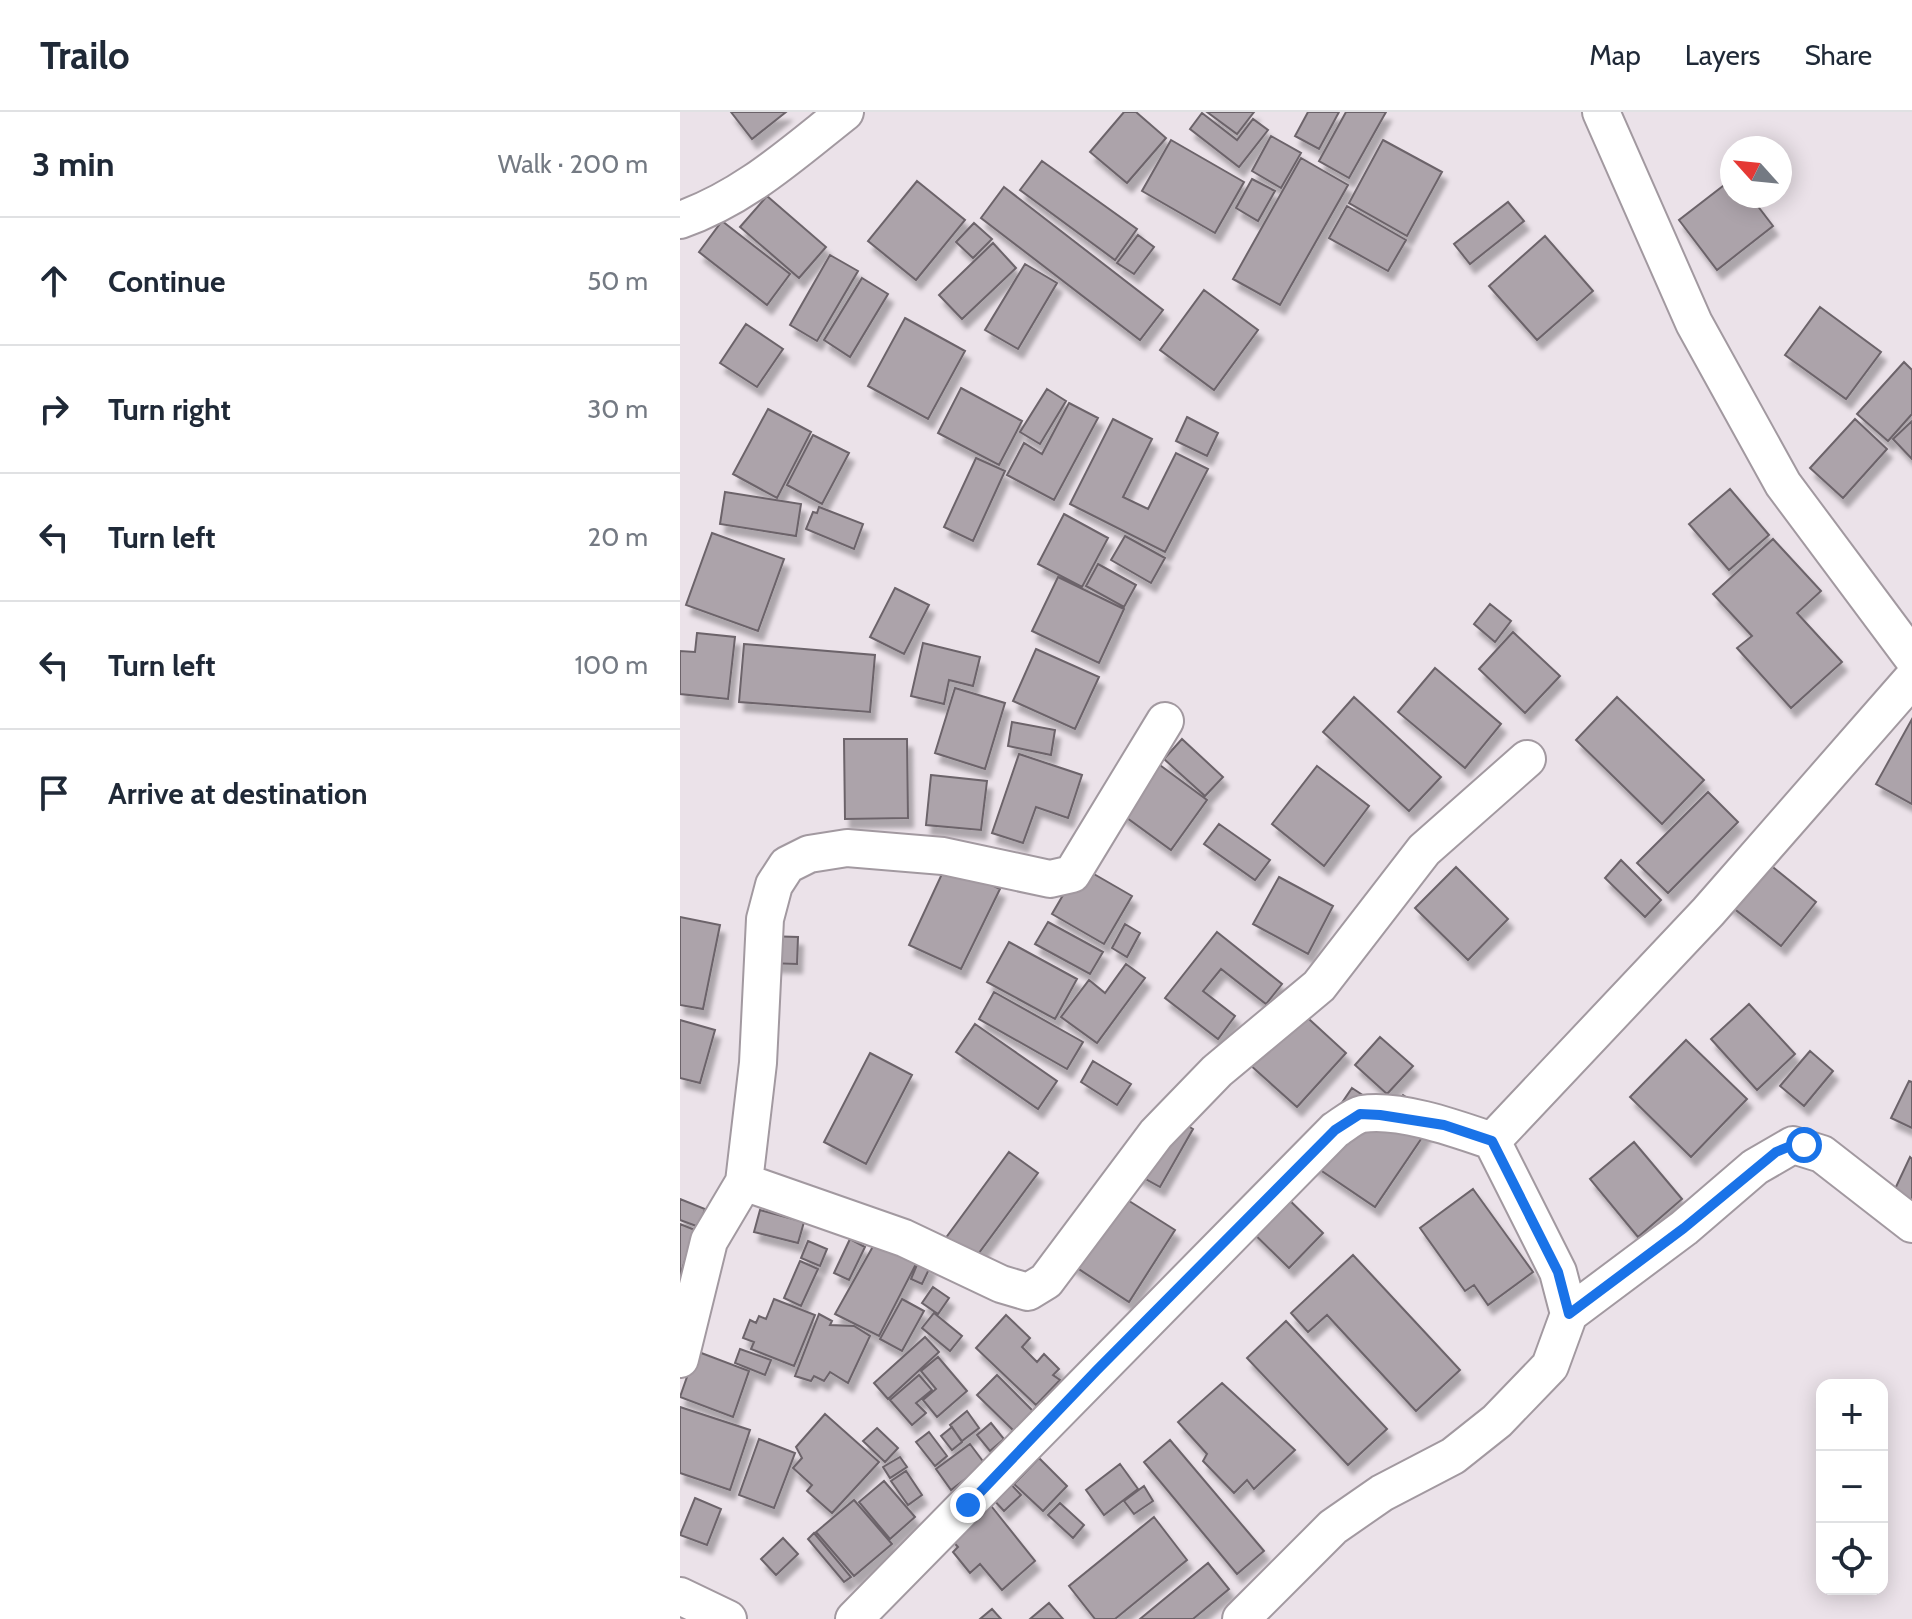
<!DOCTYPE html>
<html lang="en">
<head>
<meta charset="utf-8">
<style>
  body { margin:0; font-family:Cabin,sans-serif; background:#f2f2f3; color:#1f2937 }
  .controls { position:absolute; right:24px; bottom:24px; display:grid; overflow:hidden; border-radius:16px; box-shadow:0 4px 20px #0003 }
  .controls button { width:72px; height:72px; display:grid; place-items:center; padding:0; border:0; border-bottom:2px solid #e0e1e3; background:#fff; color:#1f2937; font:40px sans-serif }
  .compass { position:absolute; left:1040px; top:24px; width:72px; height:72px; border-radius:50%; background:#fff; box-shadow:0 4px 20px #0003; rotate:297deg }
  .stop { position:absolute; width:24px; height:24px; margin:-18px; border:6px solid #1a73e8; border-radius:50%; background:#fff }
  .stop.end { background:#1a73e8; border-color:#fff; box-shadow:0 2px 8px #0008 }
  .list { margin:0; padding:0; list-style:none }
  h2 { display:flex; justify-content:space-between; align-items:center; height:104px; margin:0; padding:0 32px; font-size:34px }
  h2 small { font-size:26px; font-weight:400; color:#747a83 }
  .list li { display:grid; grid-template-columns:52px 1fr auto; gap:24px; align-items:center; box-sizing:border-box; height:128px; padding:0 32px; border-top:2px solid #e0e1e3 }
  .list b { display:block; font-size:30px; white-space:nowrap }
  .list em { font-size:26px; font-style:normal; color:#747a83 }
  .icon { flex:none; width:44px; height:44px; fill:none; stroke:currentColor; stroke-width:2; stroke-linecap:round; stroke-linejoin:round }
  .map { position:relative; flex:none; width:1232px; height:1507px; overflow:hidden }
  header { display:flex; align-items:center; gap:48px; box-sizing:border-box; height:112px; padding:0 40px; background:#fff; border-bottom:2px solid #e0e1e3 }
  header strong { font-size:38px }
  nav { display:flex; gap:44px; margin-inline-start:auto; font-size:28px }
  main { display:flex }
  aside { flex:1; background:#fff }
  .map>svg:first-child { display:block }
  .building { fill:#aca3aa; stroke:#6c646a; stroke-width:2; filter:url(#shadow) }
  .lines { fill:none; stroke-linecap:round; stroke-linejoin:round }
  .street-casing { stroke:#a299a0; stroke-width:40 }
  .street { stroke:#fff; stroke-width:36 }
  .route { stroke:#1a73e8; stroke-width:10 }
</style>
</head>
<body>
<header>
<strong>Trailo</strong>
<nav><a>Map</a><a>Layers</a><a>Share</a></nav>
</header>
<main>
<aside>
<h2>3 min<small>Walk · 200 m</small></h2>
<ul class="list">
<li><svg class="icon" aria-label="ahead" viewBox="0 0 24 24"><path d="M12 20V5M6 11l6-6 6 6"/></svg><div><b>Continue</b></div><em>50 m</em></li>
<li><svg class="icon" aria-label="right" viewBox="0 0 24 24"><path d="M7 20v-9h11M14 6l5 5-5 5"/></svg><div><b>Turn right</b></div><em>30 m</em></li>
<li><svg class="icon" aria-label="left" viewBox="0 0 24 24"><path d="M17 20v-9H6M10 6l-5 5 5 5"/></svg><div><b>Turn left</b></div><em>20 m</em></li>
<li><svg class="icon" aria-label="left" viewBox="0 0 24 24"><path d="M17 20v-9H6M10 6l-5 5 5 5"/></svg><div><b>Turn left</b></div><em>100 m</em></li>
<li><svg class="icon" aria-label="arrive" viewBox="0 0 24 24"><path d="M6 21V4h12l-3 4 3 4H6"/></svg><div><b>Arrive at destination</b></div></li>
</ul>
</aside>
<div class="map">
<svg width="1232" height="1507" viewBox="0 0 1232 1507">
  <defs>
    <filter id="shadow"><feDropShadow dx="5" dy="9" stdDeviation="2" flood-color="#0004"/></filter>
  </defs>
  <rect width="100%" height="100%" fill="#ebe2e9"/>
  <path class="building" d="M 51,0 L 106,0 L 72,27 Z
    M 444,0 L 456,0 L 486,26 L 447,71 L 410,40 Z
    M 527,0 L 574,0 L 557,22 Z
    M 628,0 L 659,0 L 639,37 L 615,24 Z
    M 666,0 L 706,0 L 669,66 L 639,49 Z
    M 522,1 L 557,28 L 573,7 L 588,18 L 559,55 L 510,17 Z
    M 591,24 L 621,41 L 601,76 L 572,59 Z
    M 491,28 L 564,70 L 535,121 L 462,79 Z
    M 703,28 L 762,60 L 727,124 L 669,91 Z
    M 621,46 L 668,73 L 600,193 L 553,167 Z
    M 362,49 L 457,117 L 435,148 L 340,78 Z
    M 572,67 L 595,79 L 578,109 L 556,96 Z
    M 1052,67 L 1052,84 L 1070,84 L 1093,114 L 1037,158 L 999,108 Z
    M 237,69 L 285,108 L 236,168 L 188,129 Z
    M 324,75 L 483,198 L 460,228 L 301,106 Z
    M 87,84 L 146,135 L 119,166 L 60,115 Z
    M 828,90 L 844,109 L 790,152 L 774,132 Z
    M 667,94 L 726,128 L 708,159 L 649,126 Z
    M 42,109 L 110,162 L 87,193 L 19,140 Z
    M 294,111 L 312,127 L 293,146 L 276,130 Z
    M 458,123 L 474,135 L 454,162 L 437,151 Z
    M 865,124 L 913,179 L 857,228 L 809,174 Z
    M 313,131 L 336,156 L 282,207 L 259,183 Z
    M 150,143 L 178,159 L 137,229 L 110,213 Z
    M 345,152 L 377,171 L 338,237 L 305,218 Z
    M 182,166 L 208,182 L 170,245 L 144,228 Z
    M 524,178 L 578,218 L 534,278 L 480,238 Z
    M 1140,195 L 1201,240 L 1166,287 L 1105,243 Z
    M 225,206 L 285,239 L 248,307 L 188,274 Z
    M 66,212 L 103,237 L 77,275 L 40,251 Z
    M 1224,250 L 1232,258 L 1232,302 L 1208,329 L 1177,302 Z
    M 281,276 L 342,309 L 319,353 L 258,321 Z
    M 367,277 L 386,289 L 360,332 L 340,320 Z
    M 389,291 L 418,306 L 374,388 L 327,363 L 344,331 L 362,342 Z
    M 88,297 L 131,320 L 97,386 L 53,362 Z
    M 507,305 L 538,321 L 527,344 L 496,329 Z
    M 433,307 L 472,327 L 443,385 L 468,397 L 496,341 L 528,357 L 485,440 L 390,392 Z
    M 1175,307 L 1207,337 L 1163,386 L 1130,356 Z
    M 1232,309 L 1232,347 L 1213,327 Z
    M 133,323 L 169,341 L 142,392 L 107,373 Z
    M 296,346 L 325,359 L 293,429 L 264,415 Z
    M 1050,377 L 1089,423 L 1049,458 L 1009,412 Z
    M 45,380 L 121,392 L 116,424 L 40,412 Z
    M 139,395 L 183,412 L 174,437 L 126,417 L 133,400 L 137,401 Z
    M 384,402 L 428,426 L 402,475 L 358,452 Z
    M 32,421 L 104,447 L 78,519 L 6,493 Z
    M 445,424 L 485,446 L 471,471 L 431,448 Z
    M 1093,427 L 1141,479 L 1117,501 L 1162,550 L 1111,596 L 1057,536 L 1072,524 L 1033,482 Z
    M 418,452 L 456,473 L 444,495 L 406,474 Z
    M 378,465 L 444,497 L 419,551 L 352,519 Z
    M 215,476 L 249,493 L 224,542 L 190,525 Z
    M 810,492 L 831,509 L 815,530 L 794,512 Z
    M 833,520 L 880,564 L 845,601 L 799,557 Z
    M 17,521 L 55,525 L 48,587 L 0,582 L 0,539 L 15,540 Z
    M 243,531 L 300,545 L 293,574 L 269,568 L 264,592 L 231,584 Z
    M 64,532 L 195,543 L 190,600 L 59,590 Z
    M 356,537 L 419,565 L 395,617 L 333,589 Z
    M 755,556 L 821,612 L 785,656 L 718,600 Z
    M 275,576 L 325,591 L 305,657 L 255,641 Z
    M 674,585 L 761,665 L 729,699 L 643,620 Z
    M 937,585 L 1024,668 L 982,712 L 896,628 Z
    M 1232,607 L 1232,692 L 1196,672 Z
    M 332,610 L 375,618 L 371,643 L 328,634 Z
    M 164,627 L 227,627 L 228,706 L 165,707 Z
    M 502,627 L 543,665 L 525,684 L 484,647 Z
    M 339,642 L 402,663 L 388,706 L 356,695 L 343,731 L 312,721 Z
    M 469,645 L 527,688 L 491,738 L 432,695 Z
    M 637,654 L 689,694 L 644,754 L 592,712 Z
    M 251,663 L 307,669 L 301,718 L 246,713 Z
    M 1028,680 L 1058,710 L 988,781 L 957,751 Z
    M 539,712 L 590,748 L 575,768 L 524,732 Z
    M 1078,743 L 1136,790 L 1101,834 L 1042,787 Z
    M 941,748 L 981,788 L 965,805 L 925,766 Z
    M 267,751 L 320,777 L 281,857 L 229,833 Z
    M 400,754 L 452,784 L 424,832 L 372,802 Z
    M 776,755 L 828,807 L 788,848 L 735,796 Z
    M 599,765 L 653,794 L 628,842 L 573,812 Z
    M 0,805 L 40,813 L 23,897 L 0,893 Z
    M 368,810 L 423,840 L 410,862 L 355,832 Z
    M 445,812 L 460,821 L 447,845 L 432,836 Z
    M 537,820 L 602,872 L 586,892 L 541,857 L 523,879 L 555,904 L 538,927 L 485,886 Z
    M 86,824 L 118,825 L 117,852 L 86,851 Z
    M 329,830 L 397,867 L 375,907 L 307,870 Z
    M 446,852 L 465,866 L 417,931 L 381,905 L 409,868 L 425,881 Z
    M 314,880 L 403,930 L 387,957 L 299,907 Z
    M 1069,892 L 1115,942 L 1077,978 L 1031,927 Z
    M 618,897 L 666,941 L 617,995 L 569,952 Z
    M 0,908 L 35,918 L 20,971 L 0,966 Z
    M 295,912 L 377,969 L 358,997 L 276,940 Z
    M 700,925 L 733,954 L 707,982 L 675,953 Z
    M 1006,928 L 1067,987 L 1011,1045 L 950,985 Z
    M 1130,939 L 1153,959 L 1124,994 L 1100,974 Z
    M 190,941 L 232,963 L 186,1052 L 144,1030 Z
    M 413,949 L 451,972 L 437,993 L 401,970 Z
    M 1229,969 L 1232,970 L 1232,1016 L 1211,1006 Z
    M 672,976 L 710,1001 L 723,983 L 756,1005 L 695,1095 L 624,1047 Z
    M 486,1001 L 513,1017 L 480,1075 L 453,1060 Z
    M 954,1030 L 1002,1087 L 958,1125 L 910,1067 Z
    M 329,1040 L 358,1061 L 293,1149 L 265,1127 Z
    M 1230,1045 L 1232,1047 L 1232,1106 L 1207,1094 Z
    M 597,1076 L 643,1121 L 609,1156 L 563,1111 Z
    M 793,1077 L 853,1160 L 808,1193 L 794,1173 L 785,1179 L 740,1116 Z
    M 0,1087 L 25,1097 L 19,1115 L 0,1108 Z
    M 446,1087 L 495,1118 L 449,1190 L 382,1146 Z
    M 80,1098 L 124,1110 L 118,1131 L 74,1120 Z
    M 0,1112 L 15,1118 L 0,1164 Z
    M 170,1127 L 185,1135 L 169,1168 L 154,1161 Z
    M 128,1129 L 147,1137 L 140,1154 L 121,1146 Z
    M 196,1129 L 237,1150 L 199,1224 L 155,1202 Z
    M 673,1143 L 780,1258 L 736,1299 L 647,1203 L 628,1220 L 611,1201 Z
    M 239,1148 L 251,1153 L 242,1172 L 231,1167 Z
    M 120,1149 L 138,1157 L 121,1194 L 104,1186 Z
    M 253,1175 L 269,1186 L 258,1202 L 242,1191 Z
    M 94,1187 L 135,1203 L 114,1254 L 71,1237 L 74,1230 L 63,1226 L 70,1208 L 76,1211 L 79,1204 L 86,1207 Z
    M 222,1187 L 244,1199 L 222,1239 L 200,1227 Z
    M 254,1201 L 282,1224 L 270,1239 L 242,1216 Z
    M 139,1202 L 152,1209 L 150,1213 L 174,1214 L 190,1224 L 168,1271 L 150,1260 L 144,1269 L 134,1264 L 131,1269 L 115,1264 Z
    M 326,1203 L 350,1226 L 342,1235 L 357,1250 L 364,1242 L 379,1257 L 373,1263 L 380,1268 L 356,1293 L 296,1236 Z
    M 606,1209 L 707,1317 L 668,1353 L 567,1246 Z
    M 245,1225 L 259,1240 L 208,1287 L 194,1271 Z
    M 60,1237 L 91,1248 L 85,1263 L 55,1251 Z
    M 16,1239 L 69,1259 L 53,1305 L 0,1285 Z
    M 258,1245 L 287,1279 L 257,1305 L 243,1288 L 256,1277 L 241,1259 Z
    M 239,1263 L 252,1278 L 236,1291 L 246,1301 L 232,1313 L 210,1288 Z
    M 317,1263 L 355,1301 L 336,1321 L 297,1283 Z
    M 542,1271 L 615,1338 L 574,1377 L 567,1368 L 554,1381 L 523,1349 L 527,1342 L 498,1310 Z
    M 0,1295 L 70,1318 L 50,1378 L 0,1361 Z
    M 287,1299 L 299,1316 L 282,1329 L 270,1313 Z
    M 145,1302 L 199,1350 L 152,1401 L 127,1379 L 132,1373 L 113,1356 L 122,1346 L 116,1335 Z
    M 311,1311 L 324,1327 L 310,1339 L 297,1323 Z
    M 272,1315 L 282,1330 L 272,1338 L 261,1324 Z
    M 197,1316 L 218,1336 L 205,1350 L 183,1329 Z
    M 249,1320 L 267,1344 L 255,1354 L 236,1330 Z
    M 79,1327 L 115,1341 L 94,1396 L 59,1383 Z
    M 490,1328 L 584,1439 L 557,1462 L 464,1350 Z
    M 290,1332 L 305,1352 L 271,1378 L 256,1357 Z
    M 220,1345 L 227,1355 L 210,1366 L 203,1355 Z
    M 359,1346 L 387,1374 L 363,1399 L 334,1372 Z
    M 440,1352 L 458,1377 L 424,1403 L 406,1378 Z
    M 226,1359 L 242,1383 L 228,1393 L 211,1369 Z
    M 204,1369 L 235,1405 L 210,1427 L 179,1390 Z
    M 328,1369 L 341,1383 L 324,1399 L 311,1385 Z
    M 464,1374 L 473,1389 L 454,1402 L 444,1389 Z
    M 15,1386 L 41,1397 L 27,1433 L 0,1423 Z
    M 174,1388 L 212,1432 L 174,1464 L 136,1420 Z
    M 308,1390 L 355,1449 L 322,1478 L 300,1452 L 290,1461 L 273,1440 L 278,1435 L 269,1425 Z
    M 380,1391 L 404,1413 L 393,1426 L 368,1403 Z
    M 474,1405 L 507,1448 L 435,1507 L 415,1507 L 389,1474 Z
    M 134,1421 L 171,1465 L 164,1470 L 128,1427 Z
    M 103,1426 L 118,1442 L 96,1463 L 81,1447 Z
    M 528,1451 L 549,1477 L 513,1507 L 460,1507 Z
    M 369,1491 L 383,1507 L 350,1507 Z
    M 312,1497 L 321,1507 L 300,1507 Z"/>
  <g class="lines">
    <defs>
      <path id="street" d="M 921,0 L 1014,211 L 1103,372 L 1232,545
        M 0,108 C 64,86 113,41 165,0
        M 812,1029 L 1028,800 L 1232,567
        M 64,1070 L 224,1126 L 321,1172 L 348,1180 L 366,1169 L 476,1022 L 537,959 L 639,874 L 744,738 L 847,647
        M 889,1202 L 1004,1116 L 1075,1055 L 1113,1033 L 1142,1042 L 1232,1112
        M 0,1247 L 29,1129 L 64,1070 L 78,951 L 85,807 L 94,773 L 107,753 L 129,742 L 167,736 L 263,744 L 370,767 L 392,762 L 485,609
        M 0,1484 L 48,1507
        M 174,1507 L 655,1018 C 663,1013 673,1004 682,1002 C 719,996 777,1017 812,1029 L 878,1160 L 889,1202 L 870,1254 L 817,1309 L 773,1344 L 702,1381 L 653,1415 L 561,1507"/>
    </defs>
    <use href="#street" class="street-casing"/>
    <use href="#street" class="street"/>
  </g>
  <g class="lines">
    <path class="route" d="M 288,1393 L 417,1258 L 655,1018 L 680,1002 L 700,1003 L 764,1013 L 812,1029 L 878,1160 L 889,1202 L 1004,1116 L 1096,1040 L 1113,1033 L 1124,1033"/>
  </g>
</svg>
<div class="controls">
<button>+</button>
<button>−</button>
<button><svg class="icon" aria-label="locate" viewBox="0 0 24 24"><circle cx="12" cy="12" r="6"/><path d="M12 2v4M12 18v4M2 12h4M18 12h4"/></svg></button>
</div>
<svg class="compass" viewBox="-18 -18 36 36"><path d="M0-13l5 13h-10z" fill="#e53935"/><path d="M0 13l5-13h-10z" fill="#747a83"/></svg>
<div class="stop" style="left:1124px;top:1033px"></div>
<div class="stop end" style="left:288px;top:1393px"></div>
</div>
</main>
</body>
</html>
